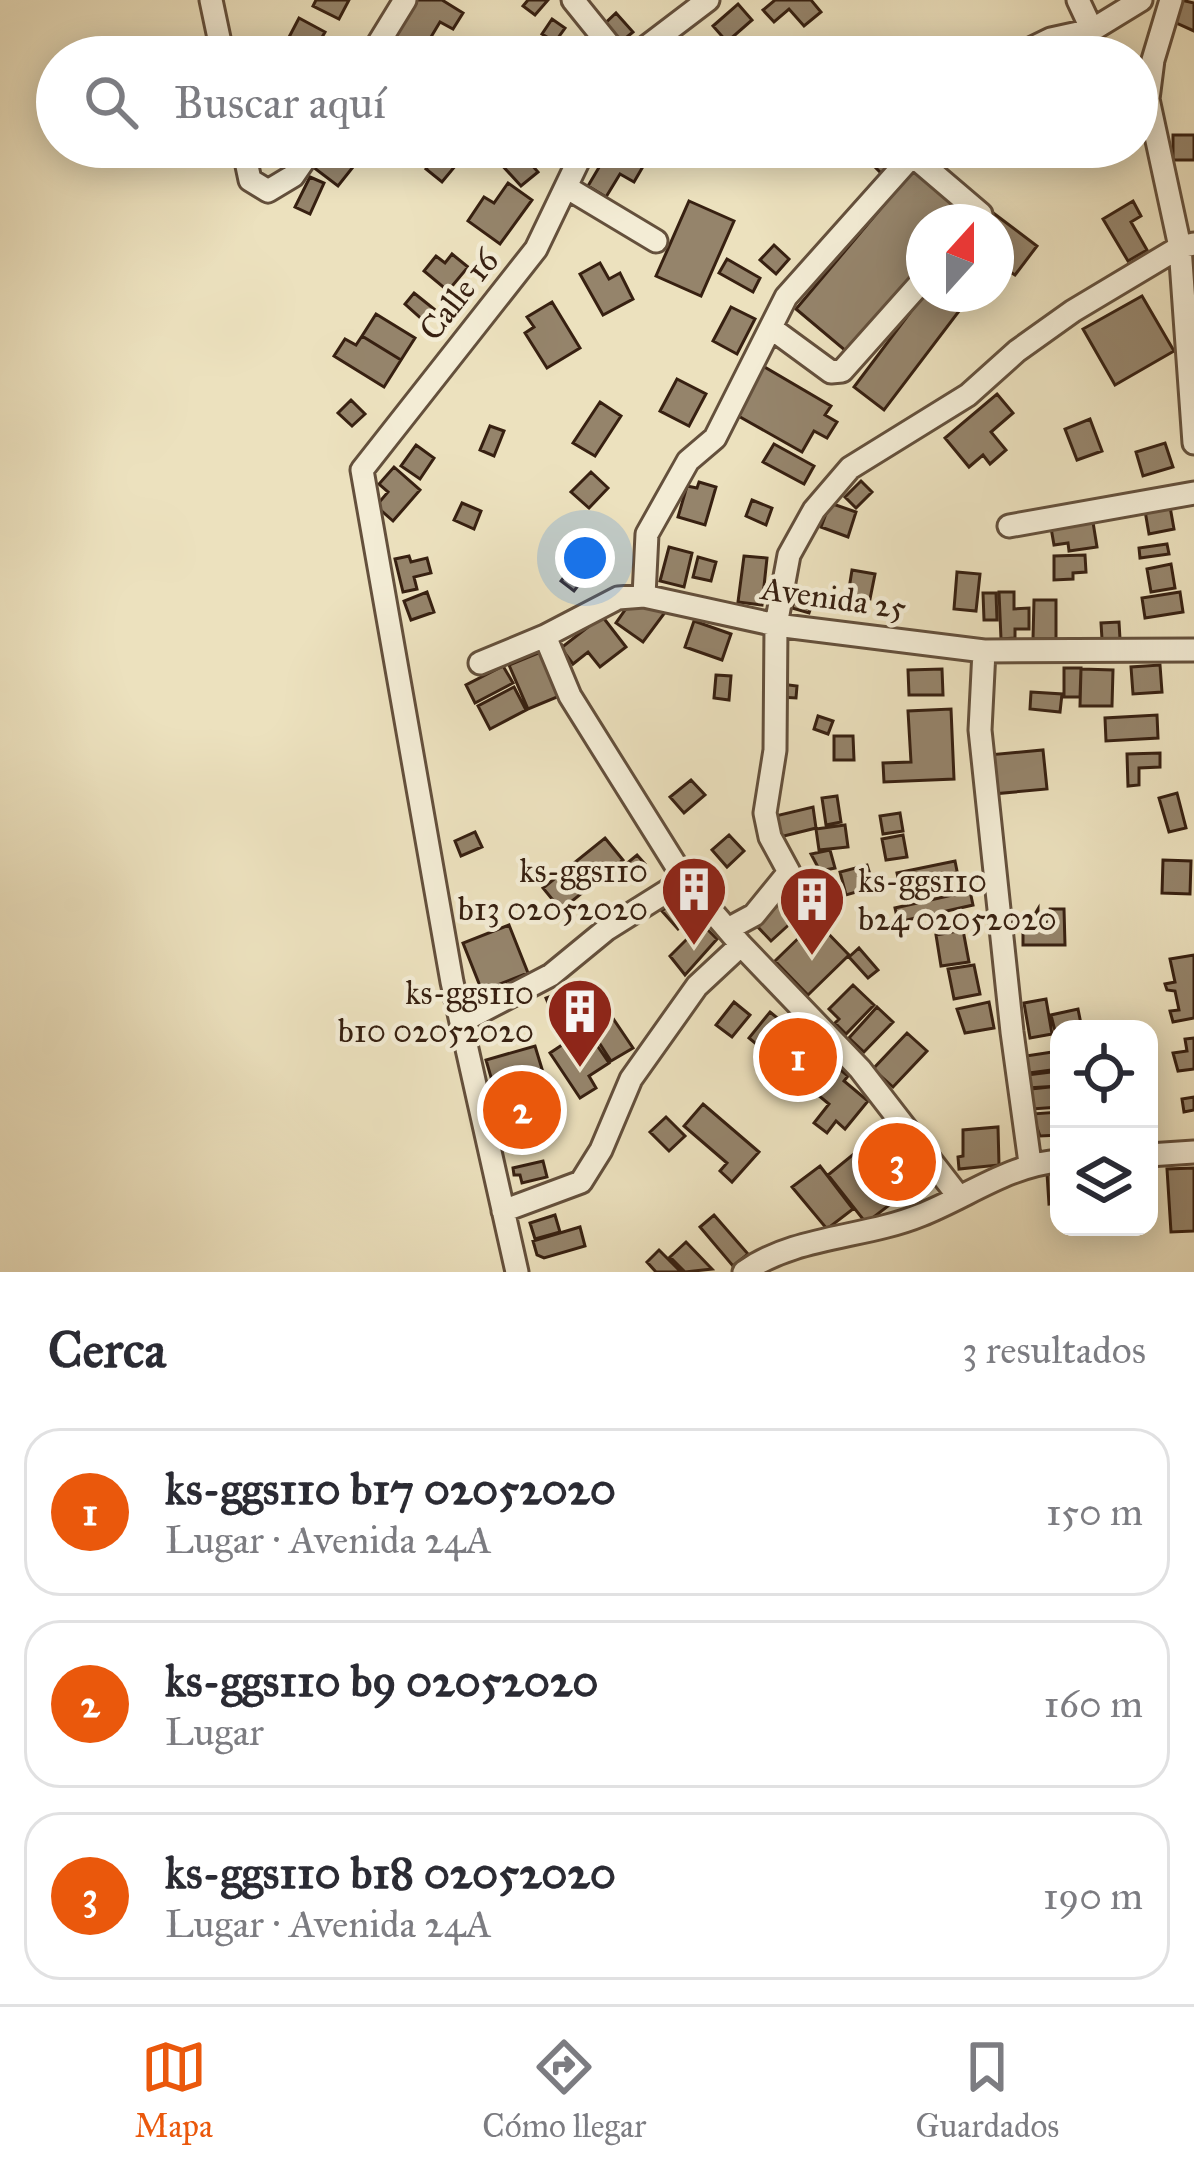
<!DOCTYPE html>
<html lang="es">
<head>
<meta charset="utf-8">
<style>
  body { margin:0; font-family:"IM FELL Great Primer",serif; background:#f7f7f7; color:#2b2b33 }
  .controls { position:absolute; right:36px; bottom:36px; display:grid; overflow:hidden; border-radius:24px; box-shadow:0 6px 30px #0003 }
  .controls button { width:108px; height:108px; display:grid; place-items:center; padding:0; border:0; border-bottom:3px solid #e1e1e2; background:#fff; color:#2b2b33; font:60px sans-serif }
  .compass { position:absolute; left:906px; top:204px; width:108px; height:108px; border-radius:50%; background:#fff; box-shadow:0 6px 30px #0003; rotate:21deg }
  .you { position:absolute; left:585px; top:558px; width:42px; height:42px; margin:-30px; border:9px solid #fff; border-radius:50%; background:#1a73e8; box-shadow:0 0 0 18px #1a73e833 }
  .badge { display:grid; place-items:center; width:78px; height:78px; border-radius:50%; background:#ea580c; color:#fff; font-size:39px; font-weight:700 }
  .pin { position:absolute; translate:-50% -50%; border:6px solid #fff; box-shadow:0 3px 12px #0006 }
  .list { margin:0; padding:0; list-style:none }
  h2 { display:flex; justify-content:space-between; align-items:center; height:156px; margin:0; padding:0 48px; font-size:51px }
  h2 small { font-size:39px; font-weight:400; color:#7c7c81 }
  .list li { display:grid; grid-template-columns:78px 1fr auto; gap:36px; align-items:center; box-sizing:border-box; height:168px; margin:0 24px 24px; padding:0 24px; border:3px solid #e1e1e2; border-radius:36px }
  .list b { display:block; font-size:45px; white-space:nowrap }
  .list p { margin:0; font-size:39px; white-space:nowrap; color:#7c7c81 }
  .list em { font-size:39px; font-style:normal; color:#7c7c81 }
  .icon { flex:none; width:66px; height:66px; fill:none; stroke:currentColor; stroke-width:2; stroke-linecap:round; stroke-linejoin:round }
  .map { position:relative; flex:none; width:1194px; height:1272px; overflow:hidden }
  .search { position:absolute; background:#fff; box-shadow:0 6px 30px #0003; left:36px; right:36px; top:36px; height:132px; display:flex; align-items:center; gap:30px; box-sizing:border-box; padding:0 42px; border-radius:66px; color:#7c7c81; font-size:45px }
  .sheet { height:732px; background:#fff }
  nav { display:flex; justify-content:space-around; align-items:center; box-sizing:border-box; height:168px; border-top:3px solid #e1e1e2; background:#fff; font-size:33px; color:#7c7c81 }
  nav a { display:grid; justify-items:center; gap:6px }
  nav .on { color:#ea580c }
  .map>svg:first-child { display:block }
  .building { fill:#95846b; stroke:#372011; stroke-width:3 }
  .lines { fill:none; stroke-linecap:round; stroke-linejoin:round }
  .street-casing { stroke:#64503c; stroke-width:27 }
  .street { stroke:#f3ecd5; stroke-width:21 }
  .labels { text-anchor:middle; stroke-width:9; stroke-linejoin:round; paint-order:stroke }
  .street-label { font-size:33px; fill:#372011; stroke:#f3ecd5 }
  .poi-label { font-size:33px; fill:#372011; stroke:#f3ecd5; text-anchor:end }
</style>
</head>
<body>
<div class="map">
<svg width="1194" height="1272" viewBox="0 0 1194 1272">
  <rect width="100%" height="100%" fill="#ece1be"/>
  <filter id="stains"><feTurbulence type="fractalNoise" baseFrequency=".00167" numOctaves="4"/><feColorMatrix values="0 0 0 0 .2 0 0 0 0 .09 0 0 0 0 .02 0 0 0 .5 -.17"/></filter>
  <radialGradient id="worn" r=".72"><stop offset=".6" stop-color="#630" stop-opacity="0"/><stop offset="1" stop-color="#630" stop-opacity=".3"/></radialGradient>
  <path class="building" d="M 316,0 L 349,0 L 339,19 L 313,6 Z
    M 411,0 L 442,0 L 463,13 L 453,29 L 440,22 L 419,57 L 376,57 Z
    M 528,0 L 548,0 L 535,15 L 523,6 Z
    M 775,0 L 811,0 L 821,12 L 804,26 L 789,9 L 774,22 L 763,10 Z
    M 1181,0 L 1194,3 L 1194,31 L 1172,21 Z
    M 738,4 L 752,20 L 727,42 L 713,26 Z
    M 616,13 L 633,32 L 615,47 L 599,29 Z
    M 299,18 L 325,32 L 312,55 L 287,41 Z
    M 552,19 L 565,28 L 555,42 L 542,34 Z
    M 587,42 L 600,57 L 571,57 Z
    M 273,44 L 299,57 L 266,57 Z
    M 1173,135 L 1194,135 L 1194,160 L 1173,160 Z
    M 363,147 L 355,163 L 336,149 L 337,147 Z
    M 533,147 L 564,147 L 556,163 L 531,151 Z
    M 598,147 L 617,147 L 645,163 L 634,182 L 620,174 L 606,197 L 588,186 L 601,164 L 592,158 Z
    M 785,147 L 807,147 L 812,157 L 795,166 Z
    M 884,147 L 897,158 L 882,174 L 870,162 Z
    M 974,147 L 1002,147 L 988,161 Z
    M 327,148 L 353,167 L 338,186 L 313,167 Z
    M 517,148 L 538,172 L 521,186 L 500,163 Z
    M 439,152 L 456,165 L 442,182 L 426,169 Z
    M 915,168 L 967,211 L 958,222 L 924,222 L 924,262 L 847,352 L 796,309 Z
    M 310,177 L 324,183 L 310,214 L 295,207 Z
    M 508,183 L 532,200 L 500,244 L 468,221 L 484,197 L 494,203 Z
    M 689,201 L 734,221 L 701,296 L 656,276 Z
    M 1133,201 L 1141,216 L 1131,222 L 1147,250 L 1128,261 L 1103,219 Z
    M 988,209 L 1037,246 L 1015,275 L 996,263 L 996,222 L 978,222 Z
    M 774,245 L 789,259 L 776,274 L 760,260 Z
    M 452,254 L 468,267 L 448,291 L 424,271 L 436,256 L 445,263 Z
    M 727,259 L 760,278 L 753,292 L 719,273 Z
    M 600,263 L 609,279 L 620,273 L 633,299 L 603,315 L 580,274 Z
    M 414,293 L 434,309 L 424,321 L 405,304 Z
    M 924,294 L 972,294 L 884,410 L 854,387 Z
    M 1142,296 L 1174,351 L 1115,385 L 1083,329 Z
    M 552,302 L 580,348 L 547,368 L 525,333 L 534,327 L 527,317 Z
    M 731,307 L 755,319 L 737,354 L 713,341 Z
    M 376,314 L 415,338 L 401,360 L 362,336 Z
    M 362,336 L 401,360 L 384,387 L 334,356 L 345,339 L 356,345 Z
    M 761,365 L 831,406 L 825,415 L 837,422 L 827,438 L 814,431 L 802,452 L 733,413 Z
    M 677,379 L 706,394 L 689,426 L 660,411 Z
    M 997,394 L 1013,413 L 991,432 L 1006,450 L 990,464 L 983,455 L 969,467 L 945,438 Z
    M 351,400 L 365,414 L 352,426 L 338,413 Z
    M 600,402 L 621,416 L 595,456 L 573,443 Z
    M 1090,419 L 1102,451 L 1077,460 L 1065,429 Z
    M 490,426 L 504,431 L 494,456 L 480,450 Z
    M 1165,443 L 1173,467 L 1143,476 L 1136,452 Z
    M 774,444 L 814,466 L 804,484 L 763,462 Z
    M 416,445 L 434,458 L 420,479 L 401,466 Z
    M 394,467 L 420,490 L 393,521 L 376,506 L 388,492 L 379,484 Z
    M 591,472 L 608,488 L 589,508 L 571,492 Z
    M 861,481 L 872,492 L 856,508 L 845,497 Z
    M 699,482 L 716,487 L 705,525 L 678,517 L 687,486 L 697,488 Z
    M 752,500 L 772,508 L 766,525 L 746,516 Z
    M 1169,501 L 1174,529 L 1149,534 L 1144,505 Z
    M 462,503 L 481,511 L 474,529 L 454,520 Z
    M 830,503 L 856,512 L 848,537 L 821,527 Z
    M 1092,516 L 1097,547 L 1069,551 L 1068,543 L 1054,545 L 1050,522 Z
    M 1167,544 L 1169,554 L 1140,558 L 1139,548 Z
    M 669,547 L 692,553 L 684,587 L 660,581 Z
    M 582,554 L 595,564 L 574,591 L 561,581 Z
    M 1085,555 L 1086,572 L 1073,573 L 1073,579 L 1054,580 L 1054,556 Z
    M 409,556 L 411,562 L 427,558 L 431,573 L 414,577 L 417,589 L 403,592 L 395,559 Z
    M 744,556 L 767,558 L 762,605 L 738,602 Z
    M 698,557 L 716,562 L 711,581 L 693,577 Z
    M 1171,564 L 1175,588 L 1151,592 L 1147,569 Z
    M 852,570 L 875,574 L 870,599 L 848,595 Z
    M 957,572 L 980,574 L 976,611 L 954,609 Z
    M 797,590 L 815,596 L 809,613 L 792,608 Z
    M 427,592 L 434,612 L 411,620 L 404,601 Z
    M 999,592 L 1014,592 L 1014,609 L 1029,608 L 1029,629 L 1015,629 L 1015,638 L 1001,639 Z
    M 1180,592 L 1183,612 L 1145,618 L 1142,598 Z
    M 983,593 L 996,593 L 997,620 L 984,620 Z
    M 632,600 L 666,611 L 643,642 L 616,623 Z
    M 1034,600 L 1056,600 L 1056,639 L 1033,639 Z
    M 602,616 L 626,647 L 600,667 L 588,652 L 573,664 L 561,648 Z
    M 694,621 L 731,634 L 722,660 L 685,647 Z
    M 1119,622 L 1120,639 L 1102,639 L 1101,623 Z
    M 543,651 L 562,695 L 528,709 L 509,665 Z
    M 1160,665 L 1162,692 L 1133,694 L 1131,667 Z
    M 503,666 L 513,683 L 475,703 L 466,685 Z
    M 1064,668 L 1081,668 L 1080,697 L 1064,697 Z
    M 942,669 L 943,695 L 909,695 L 908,670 Z
    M 1081,669 L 1113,670 L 1112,706 L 1080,706 Z
    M 716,675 L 731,676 L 729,700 L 714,698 Z
    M 781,684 L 797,686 L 796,698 L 780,697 Z
    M 514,687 L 526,710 L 490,729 L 478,706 Z
    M 1031,692 L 1062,694 L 1060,712 L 1030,709 Z
    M 951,709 L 954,779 L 884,782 L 883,763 L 911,762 L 908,711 Z
    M 1157,715 L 1158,738 L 1106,741 L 1105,718 Z
    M 818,716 L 833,721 L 828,734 L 814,729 Z
    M 834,736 L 853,736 L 854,760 L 834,760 Z
    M 1043,750 L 1047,789 L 992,794 L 988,755 Z
    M 1160,753 L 1160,767 L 1139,768 L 1139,785 L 1128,786 L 1127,754 Z
    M 691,780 L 705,795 L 684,813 L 670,797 Z
    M 1177,793 L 1186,828 L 1169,832 L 1159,798 Z
    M 837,796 L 841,822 L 826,825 L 822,798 Z
    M 813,807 L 816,828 L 776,838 L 771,817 Z
    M 900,813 L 903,831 L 883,834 L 880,816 Z
    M 845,825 L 848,847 L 819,850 L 816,829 Z
    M 475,832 L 482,847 L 461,856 L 455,841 Z
    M 729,835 L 744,851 L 727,867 L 712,850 Z
    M 903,835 L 907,857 L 886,860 L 882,839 Z
    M 605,838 L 623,860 L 561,910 L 543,888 Z
    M 830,850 L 835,868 L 820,871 L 811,854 Z
    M 637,855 L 645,864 L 627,878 L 620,869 Z
    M 1163,860 L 1191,861 L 1190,894 L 1162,893 Z
    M 955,861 L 958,876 L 900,887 L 897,873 Z
    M 867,865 L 874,887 L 846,895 L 840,872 Z
    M 970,891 L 973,905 L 898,922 L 895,908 Z
    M 790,894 L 805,910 L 771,941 L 756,925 Z
    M 679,895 L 697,916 L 678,929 L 662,911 Z
    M 1038,909 L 1038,922 L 1046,922 L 1050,909 L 1064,909 L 1065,945 L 1023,945 L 1023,914 L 1035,914 Z
    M 816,921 L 849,955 L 808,995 L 775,961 Z
    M 702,924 L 717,939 L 685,975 L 670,956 Z
    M 509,925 L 528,973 L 482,991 L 463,943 Z
    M 963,930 L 969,962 L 941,966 L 936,935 Z
    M 859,948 L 878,970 L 868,978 L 849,957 Z
    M 1194,955 L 1194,1018 L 1173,1022 L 1170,1011 L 1179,1010 L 1175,991 L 1167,990 L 1165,984 L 1175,982 L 1170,959 Z
    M 974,965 L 980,994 L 954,999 L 948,969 Z
    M 853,985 L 874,1005 L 846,1034 L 835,1023 L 839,1019 L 829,1009 Z
    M 570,989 L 585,1025 L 564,1041 L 546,998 Z
    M 1046,999 L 1052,1034 L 1030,1038 L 1024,1003 Z
    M 734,1002 L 750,1015 L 732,1037 L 716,1025 Z
    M 989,1002 L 994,1028 L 965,1033 L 957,1009 Z
    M 877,1007 L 893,1022 L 864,1052 L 849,1038 Z
    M 1078,1009 L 1082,1029 L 1059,1029 L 1056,1035 L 1051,1015 Z
    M 770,1012 L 848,1076 L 844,1081 L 868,1101 L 845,1129 L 836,1121 L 827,1133 L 814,1123 L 829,1104 L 749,1038 Z
    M 610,1014 L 633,1048 L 611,1061 L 589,1027 Z
    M 586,1029 L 609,1063 L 589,1076 L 596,1088 L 580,1098 L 550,1053 Z
    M 907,1033 L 927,1051 L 893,1087 L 873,1069 Z
    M 1194,1038 L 1194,1069 L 1178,1071 L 1173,1053 L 1187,1051 L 1185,1039 Z
    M 535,1046 L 542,1069 L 521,1075 L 523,1083 L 495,1091 L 486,1060 Z
    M 1059,1051 L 1059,1069 L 1029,1073 L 1026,1056 Z
    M 1059,1071 L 1059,1086 L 1027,1088 L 1027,1075 Z
    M 1059,1086 L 1059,1107 L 1032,1109 L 1031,1089 Z
    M 522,1087 L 526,1101 L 547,1094 L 555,1119 L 499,1135 L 488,1098 Z
    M 1194,1097 L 1194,1110 L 1184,1112 L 1182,1099 Z
    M 703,1104 L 759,1152 L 732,1182 L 720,1171 L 727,1163 L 684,1126 Z
    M 1059,1112 L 1059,1135 L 1040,1136 L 1032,1114 Z
    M 666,1117 L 685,1136 L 669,1151 L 650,1132 Z
    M 883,1125 L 930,1186 L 912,1199 L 865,1139 Z
    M 998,1127 L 999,1165 L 959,1169 L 958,1157 L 963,1156 L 963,1130 Z
    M 866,1144 L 905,1193 L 866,1223 L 828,1175 Z
    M 543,1161 L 547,1177 L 522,1183 L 520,1175 L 514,1175 L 513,1168 Z
    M 820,1166 L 853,1209 L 827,1229 L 792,1187 Z
    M 1194,1168 L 1194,1231 L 1171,1232 L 1167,1169 Z
    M 1059,1172 L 1059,1203 L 1049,1204 L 1047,1173 Z
    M 555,1215 L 560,1232 L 535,1239 L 530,1223 Z
    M 714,1215 L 748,1254 L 733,1266 L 700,1227 Z
    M 580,1227 L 585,1246 L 544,1258 L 537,1255 L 533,1241 Z
    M 686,1242 L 712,1269 L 685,1272 L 670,1257 Z
    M 659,1250 L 681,1272 L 656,1272 L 647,1262 Z"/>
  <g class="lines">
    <defs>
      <path id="street" d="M 211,0 L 223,57
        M 573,0 L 619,57
        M 1078,0 L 1092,30
        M 1171,0 L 1153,60 L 1148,99 L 1180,247 L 1194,443
        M 370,57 L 405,0
        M 633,57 L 708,0
        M 1014,57 L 1051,39 L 1092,30 L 1141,0
        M 243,147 L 250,180 L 268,191 L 293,176 L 313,147
        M 913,156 L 981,214 L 974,222
        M 566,187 L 656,241
        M 771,328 L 831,372 L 842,371 L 924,279
        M 1009,526 L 1194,493
        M 644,596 L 647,534 L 688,461 L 715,438 L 786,297 L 920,147
        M 545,636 L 570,696 L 685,880 L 741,945 L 860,1069 L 959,1197
        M 984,651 L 980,730 L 1012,1032 L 1030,1163
        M 480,663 L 545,636 L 618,598 L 644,596 L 776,625 L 984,651 L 1194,650
        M 728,929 L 754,915 L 789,872 L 770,837 L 765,813 L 775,750 L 776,625 L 789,555 L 814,510 L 850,468 L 968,395 L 1017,351 L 1073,311 L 1180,247 L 1194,244
        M 461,1022 L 551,975 L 607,929 L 685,880
        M 1149,1155 L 1194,1152
        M 503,1211 L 581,1182 L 601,1150 L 631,1079 L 697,986 L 741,945
        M 517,1272 L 452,982 L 362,470 L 536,249 L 585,147
        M 744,1272 C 794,1236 865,1238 921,1215 C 967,1197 1009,1165 1059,1161"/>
    </defs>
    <use href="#street" class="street-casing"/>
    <use href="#street" class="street"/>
  </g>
  <defs>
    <symbol id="building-pin" viewBox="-11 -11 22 30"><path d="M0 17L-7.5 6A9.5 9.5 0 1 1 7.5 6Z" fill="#8f2418" stroke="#f3ecd5"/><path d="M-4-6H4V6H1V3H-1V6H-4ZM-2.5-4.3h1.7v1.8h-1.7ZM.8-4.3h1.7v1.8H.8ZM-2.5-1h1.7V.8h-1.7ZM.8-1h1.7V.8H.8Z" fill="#fff"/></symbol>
  </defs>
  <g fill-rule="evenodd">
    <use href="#building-pin" x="656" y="851" width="76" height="104"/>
    <use href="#building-pin" x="774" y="861" width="76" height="104"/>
    <use href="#building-pin" x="542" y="973" width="76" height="104"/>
  </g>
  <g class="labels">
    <g class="street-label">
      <text transform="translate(458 294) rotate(-52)" y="12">Calle 16</text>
      <text transform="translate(834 597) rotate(8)" y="12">Avenida 25</text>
    </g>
    <g class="poi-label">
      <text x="648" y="882">ks-ggs110<tspan x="648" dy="38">b13 02052020</tspan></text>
      <text x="858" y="892" text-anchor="start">ks-ggs110<tspan x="858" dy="38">b24 02052020</tspan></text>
      <text x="534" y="1004">ks-ggs110<tspan x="534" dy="38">b10 02052020</tspan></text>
    </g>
  </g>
  <rect width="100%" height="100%" filter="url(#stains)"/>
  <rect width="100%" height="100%" fill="url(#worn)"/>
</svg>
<div class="controls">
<button><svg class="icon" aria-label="locate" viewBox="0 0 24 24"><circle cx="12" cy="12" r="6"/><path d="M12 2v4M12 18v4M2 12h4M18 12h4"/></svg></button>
<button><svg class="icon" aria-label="layers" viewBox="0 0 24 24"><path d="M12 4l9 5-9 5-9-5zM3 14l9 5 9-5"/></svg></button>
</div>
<svg class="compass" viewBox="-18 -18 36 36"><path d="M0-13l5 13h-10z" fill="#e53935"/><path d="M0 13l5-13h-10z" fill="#7c7c81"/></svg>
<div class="you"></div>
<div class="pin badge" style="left:798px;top:1057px">1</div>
<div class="pin badge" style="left:522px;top:1110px">2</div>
<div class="pin badge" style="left:897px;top:1162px">3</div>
<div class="search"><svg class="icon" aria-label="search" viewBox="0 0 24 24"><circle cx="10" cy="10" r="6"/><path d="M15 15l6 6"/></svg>Buscar aquí</div>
</div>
<section class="sheet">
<h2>Cerca<small>3 resultados</small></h2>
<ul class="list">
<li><span class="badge">1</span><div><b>ks-ggs110 b17 02052020</b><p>Lugar · Avenida 24A</p></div><em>150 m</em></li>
<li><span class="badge">2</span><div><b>ks-ggs110 b9 02052020</b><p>Lugar</p></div><em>160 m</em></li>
<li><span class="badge">3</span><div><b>ks-ggs110 b18 02052020</b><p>Lugar · Avenida 24A</p></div><em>190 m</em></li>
</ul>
</section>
<nav>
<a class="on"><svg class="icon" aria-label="map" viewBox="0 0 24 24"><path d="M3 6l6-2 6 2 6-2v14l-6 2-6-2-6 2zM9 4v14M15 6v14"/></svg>Mapa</a>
<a><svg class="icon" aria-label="directions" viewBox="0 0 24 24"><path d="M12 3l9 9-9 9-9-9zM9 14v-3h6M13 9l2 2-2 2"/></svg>Cómo llegar</a>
<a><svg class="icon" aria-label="saved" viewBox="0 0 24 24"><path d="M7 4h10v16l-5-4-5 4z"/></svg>Guardados</a>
</nav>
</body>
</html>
